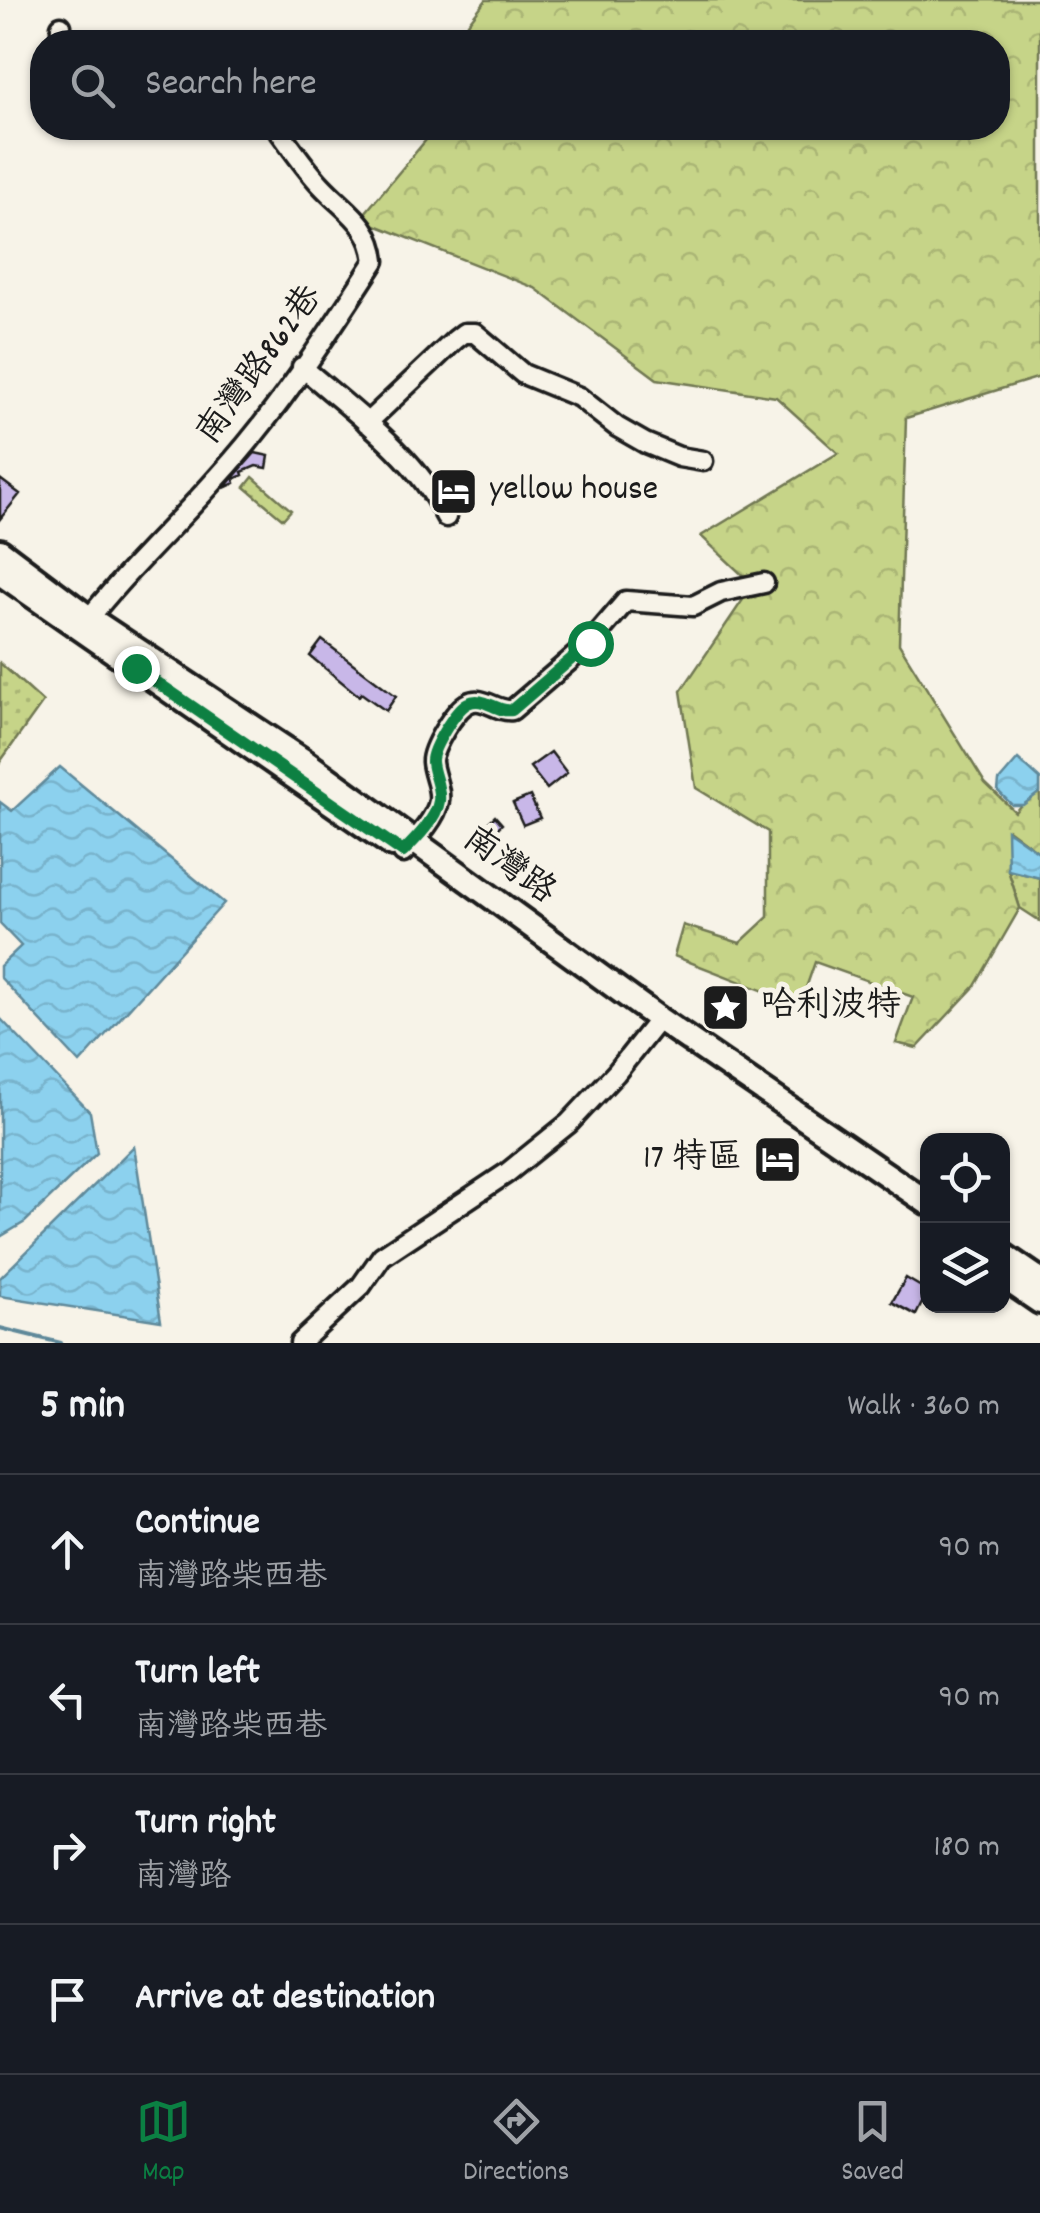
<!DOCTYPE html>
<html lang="en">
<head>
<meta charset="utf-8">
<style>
	body { margin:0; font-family:Dekko,"LXGW WenKai TC",sans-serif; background:#242831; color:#f1f3f6 }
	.controls { position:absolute; right:30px; bottom:30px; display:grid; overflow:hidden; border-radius:20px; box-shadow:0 2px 8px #0004 }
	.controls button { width:90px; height:90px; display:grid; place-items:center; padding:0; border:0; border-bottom:2px solid #363941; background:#171b24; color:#f1f3f6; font:50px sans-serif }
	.stop { position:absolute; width:30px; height:30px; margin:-22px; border:8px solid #0b8043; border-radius:50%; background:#fff }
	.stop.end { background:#0b8043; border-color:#fff; box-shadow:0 2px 10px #0008 }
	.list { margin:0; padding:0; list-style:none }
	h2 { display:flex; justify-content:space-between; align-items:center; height:130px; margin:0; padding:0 40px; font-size:42px }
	h2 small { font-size:32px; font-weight:400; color:#9ea1a6 }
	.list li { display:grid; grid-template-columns:65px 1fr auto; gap:30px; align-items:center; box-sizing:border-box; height:150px; padding:0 40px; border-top:2px solid #363941 }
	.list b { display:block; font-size:38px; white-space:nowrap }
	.list p { margin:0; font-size:32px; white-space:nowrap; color:#9ea1a6 }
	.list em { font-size:32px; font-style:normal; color:#9ea1a6 }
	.icon { flex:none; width:55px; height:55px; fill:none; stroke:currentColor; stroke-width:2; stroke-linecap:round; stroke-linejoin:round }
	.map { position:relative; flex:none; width:1040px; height:1343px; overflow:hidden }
	.search { position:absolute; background:#171b24; box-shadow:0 2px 8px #0004; left:30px; right:30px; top:30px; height:110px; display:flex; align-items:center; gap:25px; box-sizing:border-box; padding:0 35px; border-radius:40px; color:#9ea1a6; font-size:38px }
	.sheet { height:730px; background:#171b24 }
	nav { display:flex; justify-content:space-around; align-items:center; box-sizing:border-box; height:140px; border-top:2px solid #363941; background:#171b24; font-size:28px; color:#9ea1a6 }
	nav a { display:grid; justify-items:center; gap:5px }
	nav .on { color:#0b8043 }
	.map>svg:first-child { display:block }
	.grass { fill:url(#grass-dots); stroke:#717852; stroke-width:2.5 }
	.forest { fill:url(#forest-crowns); stroke:#717852; stroke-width:2.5 }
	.water { fill:url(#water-waves); stroke:#5f899a; stroke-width:2.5 }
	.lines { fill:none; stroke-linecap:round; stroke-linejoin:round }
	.stream { stroke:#5f899a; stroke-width:4 }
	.building { fill:#c8b7e8; stroke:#1c1c1c; stroke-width:2.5 }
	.minor-casing { stroke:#1c1c1c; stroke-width:25 }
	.major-casing { stroke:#1c1c1c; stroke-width:30 }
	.minor { stroke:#f7f3e8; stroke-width:18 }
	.major { stroke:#f7f3e8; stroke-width:22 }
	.route { stroke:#0b8043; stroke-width:12 }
	.labels { text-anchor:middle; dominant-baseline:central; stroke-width:10; stroke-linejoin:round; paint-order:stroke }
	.street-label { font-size:35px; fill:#1c1c1c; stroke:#f7f3e8 }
	.poi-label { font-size:35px; fill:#1c1c1c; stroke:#f7f3e8; text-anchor:start }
</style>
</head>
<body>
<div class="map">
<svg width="1040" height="1343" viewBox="0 0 1040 1343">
	<defs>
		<pattern id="grass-dots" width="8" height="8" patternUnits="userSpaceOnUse" patternTransform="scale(2.5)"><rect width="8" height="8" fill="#c6d488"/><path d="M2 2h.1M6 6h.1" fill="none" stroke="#aab575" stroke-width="1.8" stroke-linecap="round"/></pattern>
		<pattern id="forest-crowns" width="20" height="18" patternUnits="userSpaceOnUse" patternTransform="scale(2.5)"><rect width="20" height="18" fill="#c6d488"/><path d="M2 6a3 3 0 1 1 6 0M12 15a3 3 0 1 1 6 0" fill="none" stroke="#aab575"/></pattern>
		<pattern id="water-waves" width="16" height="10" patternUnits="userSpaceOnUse" patternTransform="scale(2.5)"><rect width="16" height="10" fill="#8cd1ee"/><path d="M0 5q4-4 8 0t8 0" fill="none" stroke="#78b3cc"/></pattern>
	</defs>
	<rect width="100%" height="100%" fill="#f7f3e8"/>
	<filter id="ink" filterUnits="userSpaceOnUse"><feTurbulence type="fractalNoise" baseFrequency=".01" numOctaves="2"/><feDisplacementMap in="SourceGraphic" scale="20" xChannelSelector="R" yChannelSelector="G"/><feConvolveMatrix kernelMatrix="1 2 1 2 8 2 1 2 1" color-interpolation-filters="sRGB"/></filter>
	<g filter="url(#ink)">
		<!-- grass -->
		<path class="grass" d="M253 477 291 510 283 519 245 487Z
			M0 663 43 702 0 762Z
			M1008 870 1040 878V921L1020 908Z"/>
		<!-- forest -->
		<path class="forest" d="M486 0H1040V377L906 418 899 644 985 783 1015 812 1040 782V853L1009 830 1008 870 1020 908 975 986 917 1048 896 1043 913 997 815 962 800 1005 674 956 683 925 740 943 768 917V832L696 788 681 691 753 585 701 536 838 453 776 397 657 379 535 288 360 219 436 128H998V42H453Z"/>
		<!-- water -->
		<path class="water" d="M1018 759 1040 779V792L1023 805H1012L998 791 999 781Z
			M60 767 224 903 80 1063 0 977V966L21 946 0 924V802L12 811Z
			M1007 830 1040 853V878L1008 870Z
			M0 1018 90 1112 97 1153 25 1222 0 1237Z
			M134 1146 161 1321 0 1296V1278Z"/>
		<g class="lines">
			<!-- stream -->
			<path class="stream" d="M0 1328 61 1343"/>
		</g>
		<!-- building -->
		<path class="building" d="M255 453 269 456 267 468 256 466 242 472 243 475 234 479 235 483 224 488Z
			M0 479 20 494 0 519Z
			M322 640 396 696 386 711 361 693 359 696 310 656Z
			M551 752 567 773 547 789 530 767Z
			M530 796 540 818 523 825 513 803Z
			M495 816 502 824 477 848 469 841Z
			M906 1278 928 1291 916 1315 892 1302Z"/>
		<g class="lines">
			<defs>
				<path id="minor" d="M61 42V26
					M302 367C353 411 416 456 446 517
					M367 423 455 340 464 333H475L523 374 579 397 617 427 645 443 679 457 703 461
					M83 626C124 573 173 528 217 478 277 413 327 335 375 261 371 223 345 211 321 185 305 168 291 147 277 128
					M403 853C415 840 436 819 439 801 441 788 433 775 432 762 431 749 455 709 468 703 483 695 496 712 512 710L590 643 626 601 693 606 721 592 764 583
					M300 1343 361 1286 382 1256 507 1173 569 1123 616 1073 659 1019"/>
				<path id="major" d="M0 551 89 618 304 761 659 1019 928 1203
					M0 573 392 845
					M1002 1254 1040 1280
					M1002 1276 1040 1302"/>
			</defs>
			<!-- minor casing -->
			<use href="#minor" class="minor-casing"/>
			<!-- major casing -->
			<use href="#major" class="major-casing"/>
			<!-- minor -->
			<use href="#minor" class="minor"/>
			<!-- major -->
			<use href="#major" class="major"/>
		</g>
	</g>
	<g class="lines" filter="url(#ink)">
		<!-- route -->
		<path class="route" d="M136 668 403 852C415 840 437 818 439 801 441 788 433 775 432 762 431 749 456 709 468 703 484 695 496 713 512 710L590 643"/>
	</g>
	<!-- icons -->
	<defs>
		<symbol id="hotel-square" viewBox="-11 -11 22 22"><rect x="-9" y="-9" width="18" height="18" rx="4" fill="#1c1c1c" stroke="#f7f3e8"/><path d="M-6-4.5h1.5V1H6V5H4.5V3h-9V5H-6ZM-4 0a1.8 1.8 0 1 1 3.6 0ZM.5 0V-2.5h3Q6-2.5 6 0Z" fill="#fff"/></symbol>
		<symbol id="sight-square" viewBox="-11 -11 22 22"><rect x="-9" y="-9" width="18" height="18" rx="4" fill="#1c1c1c" stroke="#f7f3e8"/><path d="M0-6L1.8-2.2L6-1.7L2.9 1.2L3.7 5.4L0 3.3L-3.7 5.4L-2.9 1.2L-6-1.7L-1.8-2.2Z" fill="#fff"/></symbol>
	</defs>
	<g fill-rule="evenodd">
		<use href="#hotel-square" x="426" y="464" width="55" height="55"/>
		<use href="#sight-square" x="698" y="980" width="55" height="55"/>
		<use href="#hotel-square" x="750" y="1132" width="55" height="55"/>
	</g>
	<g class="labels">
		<!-- street labels -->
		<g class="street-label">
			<text transform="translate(261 366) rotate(-54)">南灣路862巷</text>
			<text transform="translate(508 867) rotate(36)">南灣路</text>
		</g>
		<!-- poi labels -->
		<g class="poi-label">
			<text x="489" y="491">yellow house</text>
			<text x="761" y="1008">哈利波特</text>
			<text x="742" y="1160" text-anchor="end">17 特區</text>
		</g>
	</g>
</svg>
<div class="controls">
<button><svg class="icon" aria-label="locate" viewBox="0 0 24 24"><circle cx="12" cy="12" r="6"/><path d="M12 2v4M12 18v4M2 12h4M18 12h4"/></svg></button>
<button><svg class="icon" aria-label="layers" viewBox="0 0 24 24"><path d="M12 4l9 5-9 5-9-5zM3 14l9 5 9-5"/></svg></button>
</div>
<div class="stop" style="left:590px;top:643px"></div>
<div class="stop end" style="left:136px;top:668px"></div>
<div class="search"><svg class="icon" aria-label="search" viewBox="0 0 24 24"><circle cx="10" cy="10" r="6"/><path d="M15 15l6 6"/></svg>Search here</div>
</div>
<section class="sheet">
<h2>5 min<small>Walk · 360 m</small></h2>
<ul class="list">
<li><svg class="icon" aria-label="ahead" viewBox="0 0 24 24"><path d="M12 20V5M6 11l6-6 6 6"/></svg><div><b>Continue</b><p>南灣路柴西巷</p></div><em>90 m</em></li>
<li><svg class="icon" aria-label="left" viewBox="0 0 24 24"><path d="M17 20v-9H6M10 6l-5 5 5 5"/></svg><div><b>Turn left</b><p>南灣路柴西巷</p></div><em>90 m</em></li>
<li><svg class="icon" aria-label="right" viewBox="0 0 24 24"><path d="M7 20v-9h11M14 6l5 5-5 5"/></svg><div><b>Turn right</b><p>南灣路</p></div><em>180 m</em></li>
<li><svg class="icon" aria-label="arrive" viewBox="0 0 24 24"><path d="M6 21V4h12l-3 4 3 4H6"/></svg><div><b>Arrive at destination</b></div></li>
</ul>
</section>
<nav>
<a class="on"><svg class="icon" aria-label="map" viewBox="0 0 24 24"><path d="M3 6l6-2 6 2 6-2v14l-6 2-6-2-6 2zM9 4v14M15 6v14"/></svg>Map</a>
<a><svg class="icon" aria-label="directions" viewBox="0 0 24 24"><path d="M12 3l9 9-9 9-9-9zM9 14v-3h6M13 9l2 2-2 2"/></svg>Directions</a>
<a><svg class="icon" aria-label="saved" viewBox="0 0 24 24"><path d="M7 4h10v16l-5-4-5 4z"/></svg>Saved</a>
</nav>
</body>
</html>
